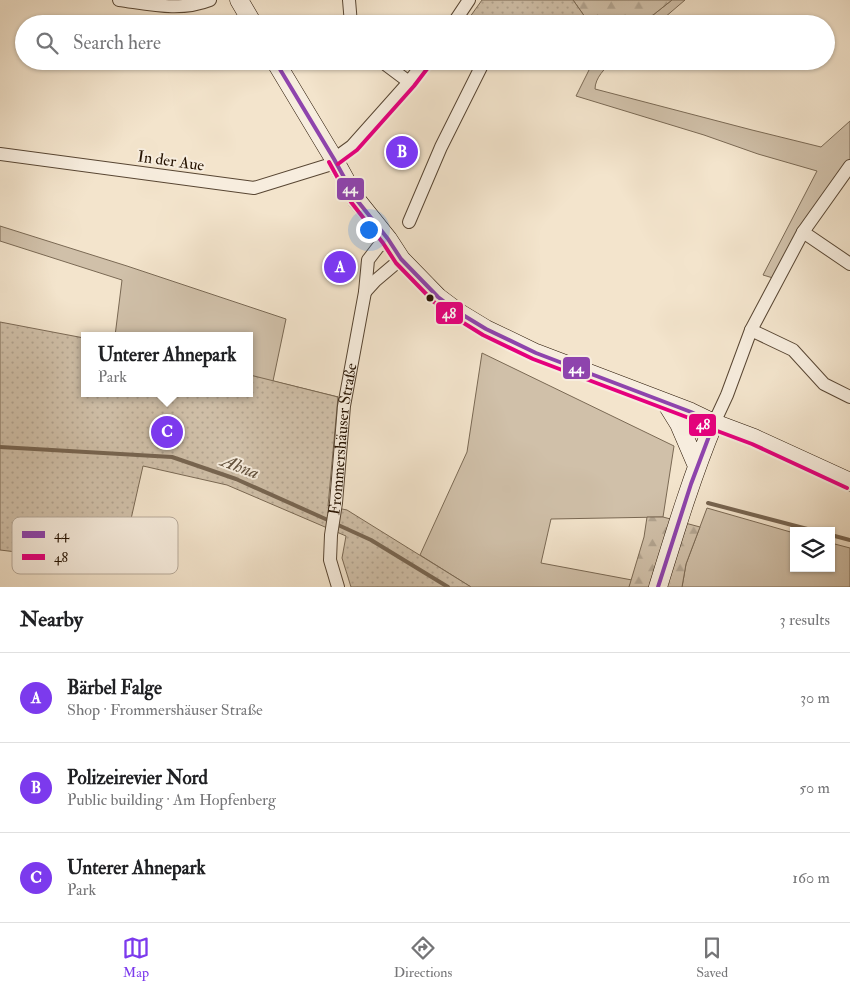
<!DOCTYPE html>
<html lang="en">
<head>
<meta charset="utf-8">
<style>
	body { margin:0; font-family:"IM FELL Double Pica",serif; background:#f6f6f6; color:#202124 }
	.controls { position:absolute; right:15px; bottom:15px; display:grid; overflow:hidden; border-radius:0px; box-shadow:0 1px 4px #0004 }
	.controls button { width:45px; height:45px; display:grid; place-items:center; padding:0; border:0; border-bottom:1px solid #e0e0e0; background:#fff; color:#202124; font:25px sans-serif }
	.you { position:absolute; left:368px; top:229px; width:18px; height:18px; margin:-12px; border:4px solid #fff; border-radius:50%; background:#1a73e8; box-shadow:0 0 0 8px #1a73e833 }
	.badge { display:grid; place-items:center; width:32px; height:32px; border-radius:50%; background:#7c3aed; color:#fff; font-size:16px; font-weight:700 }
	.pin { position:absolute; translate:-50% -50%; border:2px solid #fff; box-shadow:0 1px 5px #0006 }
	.popup { position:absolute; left:81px; top:332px; width:172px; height:65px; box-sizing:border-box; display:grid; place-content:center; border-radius:0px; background:#fff; filter:drop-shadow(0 1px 4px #0005); font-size:16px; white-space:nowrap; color:#757577 }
	.popup b { font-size:19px; color:#202124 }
	.popup::after { content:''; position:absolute; left:50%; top:100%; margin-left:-10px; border:10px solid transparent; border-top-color:#fff }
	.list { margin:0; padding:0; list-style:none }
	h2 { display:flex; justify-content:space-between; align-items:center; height:65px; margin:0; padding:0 20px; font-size:21px }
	h2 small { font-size:16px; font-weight:400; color:#757577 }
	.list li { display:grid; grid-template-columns:32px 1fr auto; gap:15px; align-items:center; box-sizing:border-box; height:90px; padding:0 20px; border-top:1px solid #e0e0e0 }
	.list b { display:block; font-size:19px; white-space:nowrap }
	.list p { margin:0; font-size:16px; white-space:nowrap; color:#757577 }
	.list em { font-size:16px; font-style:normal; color:#757577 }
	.icon { flex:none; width:28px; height:28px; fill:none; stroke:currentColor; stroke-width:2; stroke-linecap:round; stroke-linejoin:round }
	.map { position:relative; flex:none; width:850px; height:587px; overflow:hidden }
	.search { position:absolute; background:#fff; box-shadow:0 1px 4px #0004; left:15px; right:15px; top:15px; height:55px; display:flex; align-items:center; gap:12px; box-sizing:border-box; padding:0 18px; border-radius:28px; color:#757577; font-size:19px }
	.sheet { height:335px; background:#fff }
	nav { display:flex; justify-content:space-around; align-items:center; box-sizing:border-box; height:70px; border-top:1px solid #e0e0e0; background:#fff; font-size:14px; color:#757577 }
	nav a { display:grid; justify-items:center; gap:2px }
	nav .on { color:#7c3aed }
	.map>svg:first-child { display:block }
	.green { fill:#d0c0a9; stroke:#7a6954 }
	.forest { fill:url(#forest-firs); stroke:#7a6954 }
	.park { fill:url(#park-dots); stroke:#7a6954 }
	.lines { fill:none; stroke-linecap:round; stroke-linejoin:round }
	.stream { stroke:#776551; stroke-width:4 }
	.street-casing { stroke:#584633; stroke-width:14 }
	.secondary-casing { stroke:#251200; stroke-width:19 }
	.street { stroke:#f7edde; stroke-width:12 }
	.secondary { stroke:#f7edde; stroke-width:18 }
	.bus-1-casing { stroke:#f7edde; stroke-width:8 }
	.bus-2-casing { stroke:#f7edde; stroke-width:8 }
	.bus-1 { stroke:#8e44ad; stroke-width:4 }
	.bus-2 { stroke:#e5007d; stroke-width:4 }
	.bus-dot { fill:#251200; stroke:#f7edde; stroke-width:2 }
	.labels { text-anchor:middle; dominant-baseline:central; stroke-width:4; stroke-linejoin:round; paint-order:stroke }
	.street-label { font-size:16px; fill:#251200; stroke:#f7edde }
	.water-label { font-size:18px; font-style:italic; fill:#62513d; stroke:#f7edde }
	.key { fill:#f7edde; stroke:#b8ab9b; stroke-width:1 }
	.key-label { font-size:14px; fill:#251200 }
	.line-badge { stroke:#f7edde; stroke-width:2 }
	.badge-label { font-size:14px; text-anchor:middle; font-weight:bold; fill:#fff }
</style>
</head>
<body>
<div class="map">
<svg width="850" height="587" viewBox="0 0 850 587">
	<defs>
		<pattern id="forest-firs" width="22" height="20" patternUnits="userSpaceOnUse" patternTransform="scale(1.25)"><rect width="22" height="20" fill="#d0c0a9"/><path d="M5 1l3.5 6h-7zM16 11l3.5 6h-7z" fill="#b2a490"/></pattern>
		<pattern id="park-dots" width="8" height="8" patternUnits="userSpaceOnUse" patternTransform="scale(1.25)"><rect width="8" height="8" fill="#d0c0a9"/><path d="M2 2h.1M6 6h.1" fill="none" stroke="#b2a490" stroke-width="1.8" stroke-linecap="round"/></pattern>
	</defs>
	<rect width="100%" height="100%" fill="#f3e4cc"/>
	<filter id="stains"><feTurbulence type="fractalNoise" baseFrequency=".004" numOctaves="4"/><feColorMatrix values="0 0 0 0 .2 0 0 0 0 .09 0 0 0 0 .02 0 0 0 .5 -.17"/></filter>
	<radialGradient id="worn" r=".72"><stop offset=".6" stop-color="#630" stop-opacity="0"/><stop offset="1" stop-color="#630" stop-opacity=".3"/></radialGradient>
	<!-- green -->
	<path class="green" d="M672 0H685L657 24H628L648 19Z
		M590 61H613C605 68 595 78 595 89L752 130 821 147 850 121V159L799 228 773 278 763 275 817 171 758 154 704 135 576 96 593 62Z
		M0 226 127 266 286 319 273 381 338 397 250 393V336H115L122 280 0 241Z
		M482 353 674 446 663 517 551 519 541 563 632 580 629 587H471L420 555 467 452Z
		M707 508 794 533V568H831V543L850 548V587H682L686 564Z"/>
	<!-- forest -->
	<path class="forest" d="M573 0H672L648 19 628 24H590Z
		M647 517H663L700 527 686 564 682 587H629L644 537Z"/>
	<!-- park -->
	<path class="park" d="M482 0H573L590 24H472L467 21Z
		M0 322 84 338V393H250V375L338 397 328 506 347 510 471 587H351L342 558 346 536 227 485 143 466 124 550 25 553 0 550Z"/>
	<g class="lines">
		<!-- stream -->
		<path class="stream" d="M0 447 172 457 236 479 330 521
			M708 503 815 531
			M336 524 371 540 448 587
			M831 535 850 540"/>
		<defs>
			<g id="street">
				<path d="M119 0C149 4 180 12 210 0"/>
				<path d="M349 0 351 24"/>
				<path d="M453 24 469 0"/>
				<path d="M381 61 409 82"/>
				<path d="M0 154 254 188 335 163"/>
				<path d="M334 159 352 146 409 82 425 61"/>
				<path d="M409 222 441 147 484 61"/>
				<path d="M803 232 850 264"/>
				<path d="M365 292 375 281 401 259"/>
				<path d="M751 330 793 350 824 384 850 397"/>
				<path d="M714 423 727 395 751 330 803 232 850 166"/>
				<path id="s1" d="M338 587 330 560 331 535 336 503 344 406 365 292 368 260 378 247 388 239"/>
			</g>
			<path id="secondary" d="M239 0 253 24
				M275 61 334 159 356 199 388 239 401 259 438 297 458 312 486 329 536 353 691 412 714 423 754 438 850 482
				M666 403 679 424 697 466
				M658 587C675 532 692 476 714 423"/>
		</defs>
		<!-- street casing -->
		<use href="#street" class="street-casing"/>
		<!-- secondary casing -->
		<use href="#secondary" class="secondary-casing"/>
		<!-- street -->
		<use href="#street" class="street"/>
		<!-- secondary -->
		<use href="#secondary" class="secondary"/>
		<defs>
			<path id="bus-1" d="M275 61 334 159 356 199 388 239 401 259 438 297 458 312 486 329 536 353 691 412 714 423
				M658 587 691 484 714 423"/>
			<path id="bus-2" d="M329 162 351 202 383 243 396 263 434 302 454 317 483 335 533 359 689 418 712 429 752 444 847 488
				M338 164 357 150 414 86 430 65"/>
		</defs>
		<!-- bus-1 casing -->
		<use href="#bus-1" class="bus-1-casing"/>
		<!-- bus-2 casing -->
		<use href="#bus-2" class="bus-2-casing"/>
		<!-- bus-1 -->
		<use href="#bus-1" class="bus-1"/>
		<!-- bus-2 -->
		<use href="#bus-2" class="bus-2"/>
	</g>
	<!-- markers -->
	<circle class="bus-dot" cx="430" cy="298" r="4.5"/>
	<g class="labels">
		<!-- street labels -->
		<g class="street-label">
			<text transform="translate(171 161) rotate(8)">In der Aue</text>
			<text stroke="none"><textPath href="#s1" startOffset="150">Frommershäuser Straße</textPath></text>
		</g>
		<!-- water labels -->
		<g class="water-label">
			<text transform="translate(240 467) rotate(21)">Ahna</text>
		</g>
	</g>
	<!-- legend -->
	<rect x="12" y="517" width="166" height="57" rx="8" class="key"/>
	<rect x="22" y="531" width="23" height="7" fill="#8e44ad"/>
	<rect x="22" y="554" width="23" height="6" fill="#e5007d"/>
	<g class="key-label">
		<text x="54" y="539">44</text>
		<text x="54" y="562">48</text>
	</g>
	<g class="line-badge">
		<rect x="336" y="177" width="29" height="24" rx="5" fill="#8e44ad"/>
		<rect x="435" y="301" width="29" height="24" rx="5" fill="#e5007d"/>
		<rect x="562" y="356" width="29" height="24" rx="5" fill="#8e44ad"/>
		<rect x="688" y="413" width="29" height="24" rx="5" fill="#e5007d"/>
	</g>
	<g class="badge-label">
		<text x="350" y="193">44</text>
		<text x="449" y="318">48</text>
		<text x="576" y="373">44</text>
		<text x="703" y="429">48</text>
	</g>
	<rect width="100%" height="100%" filter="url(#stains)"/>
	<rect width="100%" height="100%" fill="url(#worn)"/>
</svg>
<div class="controls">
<button><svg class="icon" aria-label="layers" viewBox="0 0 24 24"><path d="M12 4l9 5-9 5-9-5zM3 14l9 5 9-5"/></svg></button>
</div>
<div class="you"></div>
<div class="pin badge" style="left:340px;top:267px">A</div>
<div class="pin badge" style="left:402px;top:152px">B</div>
<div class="pin badge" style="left:167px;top:432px">C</div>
<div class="popup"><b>Unterer Ahnepark</b>Park</div>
<div class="search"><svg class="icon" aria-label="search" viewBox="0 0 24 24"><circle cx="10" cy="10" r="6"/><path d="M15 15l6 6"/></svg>Search here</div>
</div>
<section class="sheet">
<h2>Nearby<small>3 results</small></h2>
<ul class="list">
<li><span class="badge">A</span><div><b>Bärbel Falge</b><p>Shop · Frommershäuser Straße</p></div><em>30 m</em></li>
<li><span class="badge">B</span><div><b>Polizeirevier Nord</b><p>Public building · Am Hopfenberg</p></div><em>50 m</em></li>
<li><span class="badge">C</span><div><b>Unterer Ahnepark</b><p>Park</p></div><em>160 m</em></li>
</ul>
</section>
<nav>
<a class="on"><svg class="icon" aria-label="map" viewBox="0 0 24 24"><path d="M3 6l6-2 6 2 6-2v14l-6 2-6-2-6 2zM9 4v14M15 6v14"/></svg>Map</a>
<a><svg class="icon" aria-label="directions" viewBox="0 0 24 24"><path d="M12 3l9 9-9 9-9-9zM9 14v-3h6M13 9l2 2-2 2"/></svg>Directions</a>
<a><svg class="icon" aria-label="saved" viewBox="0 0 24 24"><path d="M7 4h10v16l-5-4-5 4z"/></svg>Saved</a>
</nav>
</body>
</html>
